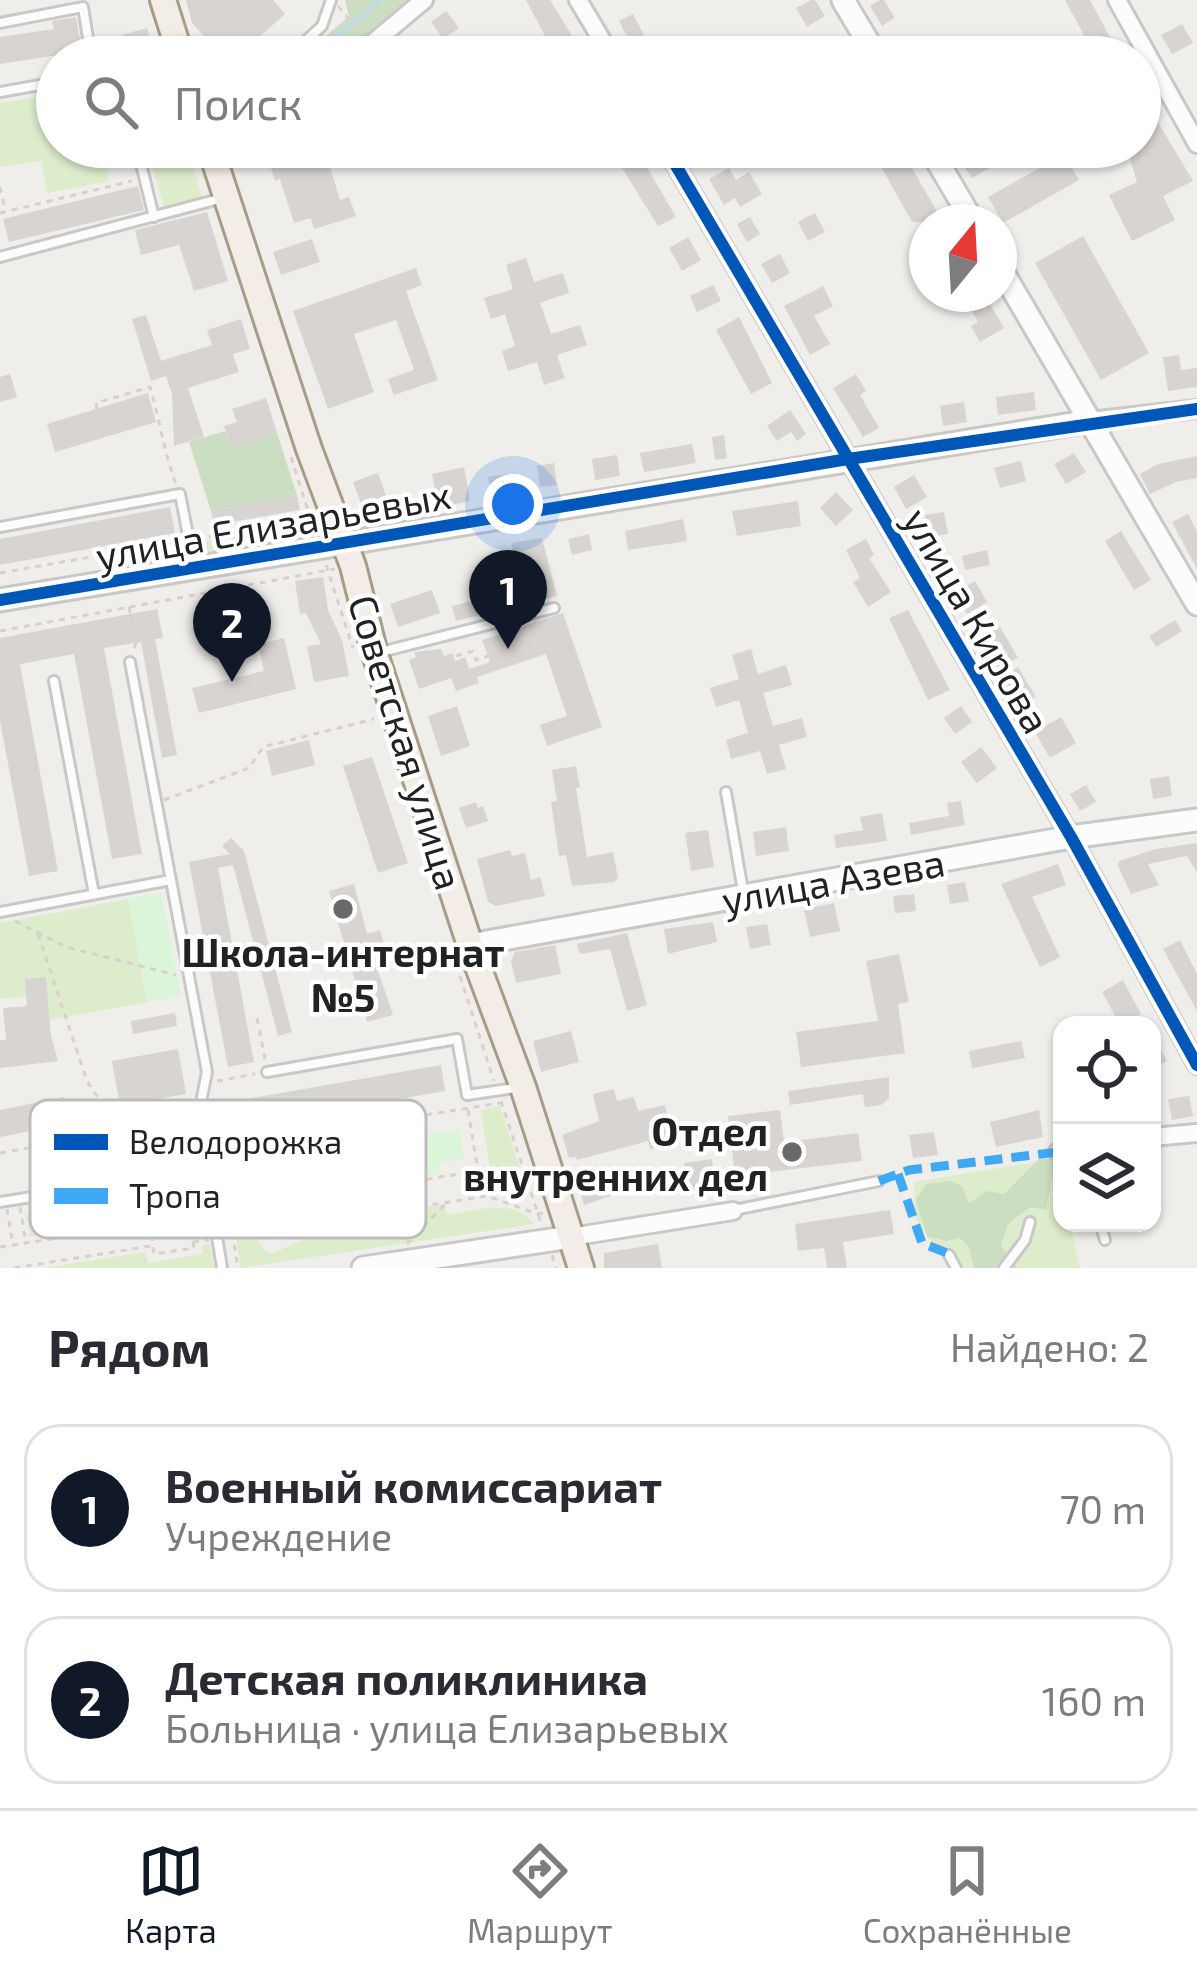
<!DOCTYPE html>
<html lang="ru">
<head>
<meta charset="utf-8">
<style>
	body { margin:0; font-family:"Exo 2",sans-serif; background:#f7f7f7; color:#2b2b33 }
	.controls { position:absolute; right:36px; bottom:36px; display:grid; overflow:hidden; border-radius:24px; box-shadow:0 3px 9px #0004 }
	.controls button { width:108px; height:108px; display:grid; place-items:center; padding:0; border:0; border-bottom:3px solid #e1e1e2; background:#fff; color:#2b2b33; font:60px sans-serif }
	.compass { position:absolute; left:909px; top:204px; width:108px; height:108px; border-radius:50%; background:#fff; box-shadow:0 3px 9px #0004; rotate:18deg }
	.you { position:absolute; left:513px; top:504px; width:42px; height:42px; margin:-30px; border:9px solid #fff; border-radius:50%; background:#1a73e8; box-shadow:0 0 0 18px #1a73e833 }
	.badge { display:grid; place-items:center; width:78px; height:78px; border-radius:50%; background:#111827; color:#fff; font-size:39px; font-weight:700 }
	.pin { position:absolute; translate:-50% -99px; filter:drop-shadow(0 3px 6px #0008) }
	.pin::after { content:''; position:absolute; top:63px; width:42px; height:36px; background:inherit; clip-path:polygon(0 0,100% 0,50% 100%) }
	.list { margin:0; padding:0; list-style:none }
	h2 { display:flex; justify-content:space-between; align-items:center; height:156px; margin:0; padding:0 48px; font-size:51px }
	h2 small { font-size:39px; font-weight:400; color:#7c7c81 }
	.list li { display:grid; grid-template-columns:78px 1fr auto; gap:36px; align-items:center; box-sizing:border-box; height:168px; margin:0 24px 24px; padding:0 24px; border:3px solid #e1e1e2; border-radius:36px }
	.list b { display:block; font-size:45px; white-space:nowrap }
	.list p { margin:0; font-size:39px; white-space:nowrap; color:#7c7c81 }
	.list em { font-size:39px; font-style:normal; color:#7c7c81 }
	.icon { flex:none; width:66px; height:66px; fill:none; stroke:currentColor; stroke-width:2; stroke-linecap:round; stroke-linejoin:round }
	.map { position:relative; flex:none; width:1197px; height:1268px; overflow:hidden }
	.search { position:absolute; background:#fff; box-shadow:0 3px 9px #0004; left:36px; right:36px; top:36px; height:132px; display:flex; align-items:center; gap:30px; box-sizing:border-box; padding:0 42px; border-radius:66px; color:#7c7c81; font-size:45px }
	.sheet { height:540px; background:#fff }
	nav { display:flex; justify-content:space-around; align-items:center; box-sizing:border-box; height:168px; border-top:3px solid #e1e1e2; background:#fff; font-size:33px; color:#7c7c81 }
	nav a { display:grid; justify-items:center; gap:6px }
	nav .on { color:#111827 }
	.map>svg:first-child { display:block }
	.grass { fill:#ddeccb }
	.forest { fill:#cbdec1 }
	.park { fill:#daf5da }
	.lines { fill:none; stroke-linecap:round; stroke-linejoin:round }
	.stream { stroke:#bfdbe3; stroke-width:4.5 }
	.building { fill:#d7d4d2 }
	.service-casing { stroke:#c9c8c7; stroke-width:14 }
	.minor-casing { stroke:#c9c8c7; stroke-width:22 }
	.tertiary-casing { stroke:#c9c8c7; stroke-width:27 }
	.primary-casing { stroke:#a79c86; stroke-width:30 }
	.path { stroke:#dccecd; stroke-width:3; stroke-dasharray:6 6; stroke-linecap:butt }
	.service { stroke:#fdfcfc; stroke-width:8 }
	.minor { stroke:#fdfcfc; stroke-width:16 }
	.tertiary { stroke:#fdfcfc; stroke-width:21 }
	.primary { stroke:#f3ede7; stroke-width:24 }
	.quiet { stroke:#3fa9f5; stroke-width:9; stroke-dasharray:18 9; stroke-linecap:butt }
	.cycleway-casing { stroke:#fff; stroke-width:20 }
	.cycleway { stroke:#0057b8; stroke-width:12 }
	.poi-dot { fill:#6a6968; stroke:#fff; stroke-width:4.5 }
	.labels { text-anchor:middle; dominant-baseline:central; stroke-width:9; stroke-linejoin:round; paint-order:stroke }
	.street-label { font-size:39px; fill:#222; stroke:#fff }
	.poi-label { font-size:39px; font-weight:bold; fill:#222; stroke:#fff }
	.key { fill:#fff; stroke:#bdbdbd; stroke-width:3 }
	.key-label { font-size:33px; fill:#222 }
</style>
</head>
<body>
<div class="map">
<svg width="1197" height="1268" viewBox="0 0 1197 1268">
	<rect width="100%" height="100%" fill="#f0eeeb"/>
	<!-- grass -->
	<path class="grass" d="M57 94V147H123L104 150 109 181 47 193 41 161 0 167V103Z
		M146 147H186L203 200 170 208 164 206Z
		M241 534 242 548 198 554 195 543Z
		M128 899 147 1002 50 1020 47 995 0 999V923Z
		M500 1106 527 1191 506 1192 492 1180 481 1110Z
		M1060 1158 1062 1223H1070L1080 1268H964L954 1251 931 1243 915 1217 914 1182Z
		M141 1186 142 1192 149 1191 151 1208 139 1210 140 1220 30 1237 26 1214 50 1210 49 1201Z
		M445 1204 447 1215C476 1211 514 1197 534 1224L241 1268 236 1239 256 1236 263 1250 273 1253 310 1237 408 1221 407 1210Z
		M210 1244 214 1268H45L145 1252 148 1263 203 1254 202 1245Z"/>
	<!-- forest -->
	<path class="forest" d="M345 0H408L340 57H302L349 16Z
		M225 431 231 447 277 433 297 495 211 511 189 442Z
		M1040 1158 1056 1159 1046 1210 1030 1207 1008 1224 1001 1246 1018 1268H974L969 1247 960 1238 946 1241 927 1236 916 1200 926 1184 950 1181 962 1186 969 1203 987 1191 1004 1194Z"/>
	<!-- park -->
	<path class="park" d="M161 893 181 996 147 1002 128 899Z
		M460 1129 464 1160 439 1162 440 1173 402 1179 396 1139Z"/>
	<g class="lines">
		<!-- stream -->
		<path class="stream" d="M312 57 380 0"/>
	</g>
	<!-- building -->
	<path class="building" d="M186 0H273L285 14 237 57H214L206 47 210 43 192 23Z
		M526 0H550L585 57H556Z
		M811 0H815L825 16 807 27 796 8Z
		M880 0H884L895 18 882 26 870 6Z
		M1065 0H1090L1111 39 1092 50Z
		M446 11 459 28 443 39 431 22Z
		M633 14 644 35 630 43 619 21Z
		M76 17 83 57 58 55 0 64V37L54 29 52 21Z
		M1182 24 1193 43 1172 54 1161 35Z
		M147 28 155 57H128L122 35Z
		M683 39 692 57H668L664 49Z
		M913 41 922 57H892L891 54Z
		M1140 92 1193 181 1163 196 1175 220 1132 241 1109 195 1137 182 1127 149 1140 147Z
		M278 147H324L340 200 349 197 356 216 314 229 311 218 294 223 280 179 275 181 271 168 276 167 271 149Z
		M609 147H635L676 217 658 226Z
		M870 147H900L943 222H912Z
		M1064 154 1079 180 1003 223 988 197Z
		M984 156 990 168 972 178 965 168Z
		M729 168 736 180 749 172 762 194 740 207 735 198 724 205 709 179Z
		M138 186 144 210 9 242 3 219Z
		M207 212 228 281 194 291 179 245 141 255 135 230Z
		M815 213 825 232 808 241 798 222Z
		M750 217 760 234 747 242 737 224Z
		M1083 236 1149 353 1101 380 1035 263Z
		M688 237 701 260 682 271 669 248Z
		M312 239 320 262 281 275 273 252Z
		M780 254 790 273 772 283 761 264Z
		M526 258 534 282 563 273 569 293 540 303 551 334 580 325 587 345 557 355 565 378 544 385 537 362 508 371 502 351 515 346 505 314 491 319 484 298 513 289 506 265Z
		M416 268 422 285 406 291 438 380 394 395 388 379 414 370 396 320 354 334 374 392 328 409 293 311Z
		M713 285 721 301 697 312 690 296Z
		M823 286 833 306 814 316 830 344 810 355 784 306Z
		M962 294H984L1004 328 980 342 971 326 978 322Z
		M146 315 161 361 212 345 207 330 241 319 250 349 233 354 239 372 188 388 204 437 174 446 172 394 166 376 151 381 132 319Z
		M739 317 772 383 751 394 716 330Z
		M1179 355 1181 370 1197 368V387L1168 391 1163 357Z
		M10 374 17 397 0 402V377Z
		M856 374 866 391 860 395 879 428 863 437 833 388Z
		M1034 392 1036 410 998 415 996 397Z
		M148 393 156 422 55 452 47 424Z
		M266 398 277 433 231 447 224 426 237 422 232 409Z
		M964 402 967 422 943 426 940 406Z
		M790 410 806 434 797 441 791 432 777 441 767 426Z
		M724 435 727 458 715 460 712 437Z
		M692 444 696 463 644 472 640 453Z
		M1074 453 1086 472 1066 484 1054 464Z
		M617 455 620 476 595 480 592 459Z
		M1197 456V478L1176 482 1150 494 1140 474 1158 464Z
		M1021 461 1026 481 1000 488 994 468Z
		M554 463 557 485 540 487 537 466Z
		M464 467 470 501 438 508 432 474Z
		M378 473 389 505 365 514 353 482Z
		M507 474 509 491 491 494 488 477Z
		M914 475 927 497 906 509 894 487Z
		M836 492 853 510 836 526 820 508Z
		M297 495 300 510 214 525 211 511Z
		M798 501 801 526 737 536 732 511Z
		M170 507 175 533 0 565V539Z
		M944 512 948 534 929 537 925 515Z
		M1188 514 1197 531V569L1172 522Z
		M683 519 687 541 628 550 625 531Z
		M1121 531 1151 580 1134 590 1105 541Z
		M589 534 592 550 572 555 568 539Z
		M542 538 557 596 456 621 452 606 523 588 511 543Z
		M866 539 874 555 869 558 891 592 868 607 853 582 860 578 846 550Z
		M987 550 990 565 965 570 962 556Z
		M323 577 328 610 342 640 349 676 314 682 307 646 321 644 306 613 300 614 295 581Z
		M975 581 987 602 967 614 955 593Z
		M432 590 440 613 398 627 390 604Z
		M157 609 163 638 155 639 177 755 162 758 141 642 104 648 142 854 112 859 74 654 20 664 58 871 29 876 0 721V638Z
		M908 610 950 690 928 700 889 618Z
		M563 613 602 727 547 746 540 725 567 716 546 654 477 677 479 683 456 691 451 678 419 689 409 660 416 657 414 652 441 649 444 656 453 653 455 661 465 657 469 669 490 662 482 640Z
		M1175 620 1182 631 1156 647 1149 636Z
		M999 625 1018 658 997 667 979 636Z
		M284 638 296 689 199 713 192 688 264 671 258 645Z
		M751 649 758 674 786 665 792 685 763 693 773 726 802 718 807 737 779 745 786 769 767 774 760 751 731 759 726 740 748 733 739 700 716 707 710 688 739 679 732 655Z
		M1018 667 1036 697 1020 706 1003 677Z
		M457 706 470 746 441 756 428 716Z
		M961 706 972 722 955 734 944 718Z
		M1061 717 1076 743 1050 758 1035 732Z
		M309 740 315 765 272 776 266 751Z
		M981 747 997 768 977 783 961 762Z
		M372 757 408 863 378 873 343 766Z
		M576 766 580 787 576 788 587 857 613 852 618 878 614 882 572 886 566 855 559 856 551 802 557 801 552 770Z
		M1169 776 1172 796 1153 799 1150 779Z
		M1086 785 1096 802 1080 811 1070 794Z
		M961 801 965 825 911 835 909 823 949 816 947 803Z
		M476 802 478 808 483 806 488 821 466 828 459 808Z
		M882 813 887 841 836 848 834 835 863 830 860 817Z
		M786 827 789 851 756 856 753 832Z
		M708 830 714 867 691 871 685 833Z
		M231 838 244 851 292 1032 278 1036 233 865 218 868 254 1062 228 1067 189 862 230 854 222 846Z
		M1197 843V873L1187 856 1148 864 1159 885 1131 894 1118 866 1119 861 1156 849Z
		M510 850 512 856 525 853 531 880 540 877 545 896 496 906 488 902 477 859Z
		M1058 864 1066 885 1032 897 1060 957 1040 967 1001 884Z
		M965 882 969 901 950 904 947 885Z
		M354 884 367 934 380 930 389 962 376 965 393 1015 367 1022 329 891Z
		M914 894 916 911 895 913 893 896Z
		M834 903 840 931 810 937 804 909Z
		M713 922 717 942 668 954 664 929Z
		M767 924 771 945 750 949 746 927Z
		M627 933 647 1005 627 1011 610 949 580 954 577 944Z
		M1180 940 1197 974V1011L1163 949Z
		M555 945 561 974 516 983 511 961 515 952Z
		M899 954 909 1002 898 1004 905 1053 801 1067 796 1032 878 1021 866 961Z
		M46 977 51 1036 58 1061 0 1068V1040H6L3 1008 27 1006 25 979Z
		M1123 980 1141 1014 1120 1025 1102 992Z
		M175 1013 177 1026 133 1034 131 1021Z
		M571 1031 579 1062 541 1072 533 1041Z
		M1152 1033 1167 1061 1152 1069Z
		M1021 1041 1025 1058 972 1068 969 1051Z
		M178 1049 186 1094 120 1106 112 1061Z
		M441 1065 445 1091 240 1127 235 1101Z
		M889 1077V1098L881 1105 865 1107 863 1094 790 1105 788 1091Z
		M614 1089 617 1101 634 1097 638 1111 665 1105 674 1144 650 1149 648 1141 577 1160 576 1157 569 1158 562 1135 599 1121 593 1094Z
		M1189 1096 1193 1116 1172 1120 1168 1099Z
		M64 1097 70 1123 0 1137V1110Z
		M780 1110 784 1142 858 1133 862 1161 735 1176 728 1116Z
		M1039 1110 1043 1137 996 1147 990 1122Z
		M934 1132 938 1155 913 1158 909 1135Z
		M712 1159 716 1187 688 1191 684 1163Z
		M604 1173 611 1196 584 1205 577 1182Z
		M890 1210 894 1234 843 1242 847 1268H827L824 1248 798 1251 795 1224Z
		M658 1244 662 1268H604V1253Z"/>
	<g class="lines">
		<defs>
			<path id="service" d="M0 23 83 7 91 57
				M288 57 322 26 331 0
				M0 92 57 82
				M215 156 234 147
				M140 160 154 217
				M0 257 219 199
				M0 527 180 494 194 566
				M381 652 554 608
				M130 662 207 1072 198 1117 222 1268
				M54 681 94 894
				M726 792 743 891
				M0 912 171 880
				M267 1072 457 1039 467 1095 515 1088
				M0 1202 206 1169
				M734 1210 879 1181
				M1100 1223 1105 1240
				M949 1255 956 1268
				M1004 1268 1025 1240 1030 1222"/>
			<path id="minor" d="M578 0 612 57
				M1117 0 1197 144
				M356 57 424 0
				M665 147 1071 837 1197 1065
				M1090 421 1197 409
				M1152 1137 1197 1133
				M1058 1152H1062
				M571 1237 733 1211"/>
			<path id="tertiary" d="M843 0 877 57
				M929 147 973 222
				M999 266 1197 604
				M0 600 1090 421
				M470 945 1071 837 1197 820
				M363 1268 571 1237"/>
			<path id="primary" d="M163 0 181 57
				M210 147 309 449 353 566 375 654 470 945 523 1087 581 1268"/>
		</defs>
		<!-- service casing -->
		<use href="#service" class="service-casing"/>
		<!-- minor casing -->
		<use href="#minor" class="minor-casing"/>
		<!-- tertiary casing -->
		<use href="#tertiary" class="tertiary-casing"/>
		<!-- primary casing -->
		<use href="#primary" class="primary-casing"/>
		<!-- path -->
		<path class="path" d="M338 6 359 31
			M0 187 5 209
			M0 213 132 181
			M97 409 96 403 150 387C160 421 164 453 177 487
			M291 457 315 533
			M197 539 318 518
			M326 565 353 648
			M0 573 176 542
			M129 607 136 643 132 654
			M0 631 335 569
			M456 656 473 651 476 660 488 656
			M164 800 249 768 263 747 374 719
			M15 921 66 947 176 975
			M38 934 87 1081 119 1131
			M460 976 494 1081
			M257 1018 266 1064
			M217 1081 255 1074
			M501 1101 541 1223
			M468 1110 482 1195
			M382 1124 396 1209
			M298 1137 312 1222
			M213 1149 500 1103
			M219 1150 238 1268
			M0 1153 187 1119
			M153 1186 157 1211
			M188 1206 194 1248 154 1254 147 1212Z
			M20 1207 26 1243
			M7 1209 13 1245
			M225 1211 478 1171
			M402 1211 407 1243
			M189 1217 204 1215
			M231 1236 487 1196 538 1214 545 1213
			M193 1242 209 1240
			M407 1244 446 1203
			M0 1247 147 1224
			M552 1255 556 1268
			M14 1268 151 1246"/>
		<!-- service -->
		<use href="#service" class="service"/>
		<!-- minor -->
		<use href="#minor" class="minor"/>
		<!-- tertiary -->
		<use href="#tertiary" class="tertiary"/>
		<!-- primary -->
		<use href="#primary" class="primary"/>
		<!-- quiet -->
		<path class="quiet" d="M898 1174 922 1243 947 1253
			M879 1181 909 1170 1058 1152"/>
		<defs>
			<path id="cycleway" d="M665 147 1071 837 1197 1065
				M0 600 848 459 1197 409"/>
		</defs>
		<!-- cycleway casing -->
		<use href="#cycleway" class="cycleway-casing"/>
		<!-- cycleway -->
		<use href="#cycleway" class="cycleway"/>
	</g>
	<!-- markers -->
	<g class="poi-dot">
		<circle cx="343" cy="909" r="12"/>
		<circle cx="792" cy="1152" r="12"/>
	</g>
	<g class="labels">
		<!-- street labels -->
		<g class="street-label">
			<text transform="translate(273 524) rotate(-10)">улица Елизарьевых</text>
			<text transform="translate(978 620) rotate(60)">улица Кирова</text>
			<text transform="translate(407 742) rotate(73)">Советская улица</text>
			<text transform="translate(833 880) rotate(-10)">улица Азева</text>
		</g>
		<!-- poi labels -->
		<g class="poi-label">
			<text x="343" y="951">Школа-интернат<tspan x="343" dy="45">№5</tspan></text>
			<text x="768" y="1130" text-anchor="end">Отдел<tspan x="768" dy="45">внутренних дел</tspan></text>
		</g>
	</g>
	<!-- legend -->
	<rect x="30" y="1100" width="396" height="138" rx="18" class="key"/>
	<rect x="54" y="1134" width="54" height="16" fill="#0057b8"/>
	<rect x="54" y="1188" width="54" height="16" fill="#3fa9f5"/>
	<g class="key-label">
		<text x="129" y="1154">Велодорожка</text>
		<text x="129" y="1208">Тропа</text>
	</g>
</svg>
<div class="controls">
<button><svg class="icon" aria-label="locate" viewBox="0 0 24 24"><circle cx="12" cy="12" r="6"/><path d="M12 2v4M12 18v4M2 12h4M18 12h4"/></svg></button>
<button><svg class="icon" aria-label="layers" viewBox="0 0 24 24"><path d="M12 4l9 5-9 5-9-5zM3 14l9 5 9-5"/></svg></button>
</div>
<svg class="compass" viewBox="-18 -18 36 36"><path d="M0-13l5 13h-10z" fill="#e53935"/><path d="M0 13l5-13h-10z" fill="#7c7c81"/></svg>
<div class="you"></div>
<div class="pin badge" style="left:508px;top:649px">1</div>
<div class="pin badge" style="left:232px;top:682px">2</div>
<div class="search"><svg class="icon" aria-label="search" viewBox="0 0 24 24"><circle cx="10" cy="10" r="6"/><path d="M15 15l6 6"/></svg>Поиск</div>
</div>
<section class="sheet">
<h2>Рядом<small>Найдено: 2</small></h2>
<ul class="list">
<li><span class="badge">1</span><div><b>Военный комиссариат</b><p>Учреждение</p></div><em>70 m</em></li>
<li><span class="badge">2</span><div><b>Детская поликлиника</b><p>Больница · улица Елизарьевых</p></div><em>160 m</em></li>
</ul>
</section>
<nav>
<a class="on"><svg class="icon" aria-label="map" viewBox="0 0 24 24"><path d="M3 6l6-2 6 2 6-2v14l-6 2-6-2-6 2zM9 4v14M15 6v14"/></svg>Карта</a>
<a><svg class="icon" aria-label="directions" viewBox="0 0 24 24"><path d="M12 3l9 9-9 9-9-9zM9 14v-3h6M13 9l2 2-2 2"/></svg>Маршрут</a>
<a><svg class="icon" aria-label="saved" viewBox="0 0 24 24"><path d="M7 4h10v16l-5-4-5 4z"/></svg>Сохранённые</a>
</nav>
</body>
</html>
